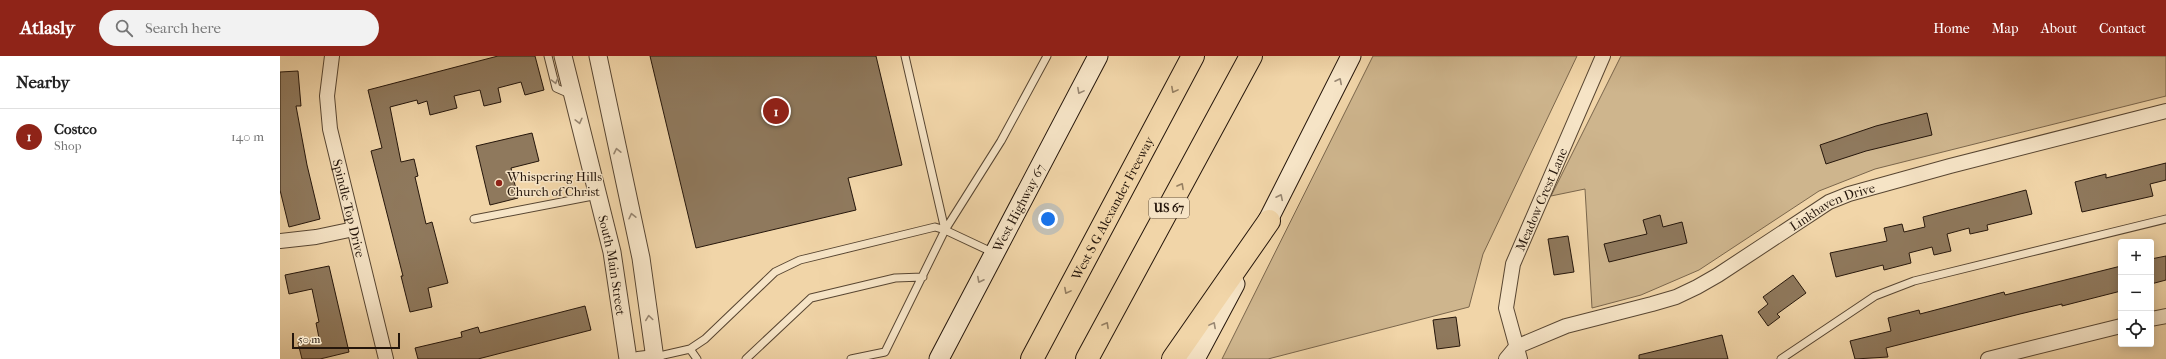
<!DOCTYPE html>
<html lang="en">
<head>
<meta charset="utf-8">
<style>
	body { margin:0; font-family:"IM FELL French Canon",serif; background:#f2f2f2; color:#222 }
	.controls { position:absolute; right:12px; bottom:12px; display:grid; overflow:hidden; border-radius:4px; box-shadow:0 2px 10px #0003 }
	.controls button { width:36px; height:36px; display:grid; place-items:center; padding:0; border:0; border-bottom:1px solid #e0e0e0; background:#fff; color:#222; font:20px sans-serif }
	.scale { position:absolute; left:12px; bottom:10px; width:108px; box-sizing:border-box; padding-left:4px; border:2px solid #25160b; border-top:0; font-size:11px; line-height:14px; white-space:nowrap; color:#25160b; -webkit-text-stroke:3px #f6e4c6; paint-order:stroke }
	.you { position:absolute; left:768px; top:163px; width:14px; height:14px; margin:-10px; border:3px solid #fff; border-radius:50%; background:#1a73e8; box-shadow:0 0 0 6px #1a73e833 }
	.badge { display:grid; place-items:center; width:26px; height:26px; border-radius:50%; background:#8f2418; color:#fff; font-size:13px; font-weight:700 }
	.pin { position:absolute; translate:-50% -50%; border:2px solid #fff; box-shadow:0 1px 4px #0006 }
	.list { margin:0; padding:0; list-style:none }
	h2 { display:flex; justify-content:space-between; align-items:center; height:52px; margin:0; padding:0 16px; font-size:17px }
	h2 small { font-size:13px; font-weight:400; color:#767676 }
	.list li { display:grid; grid-template-columns:26px 1fr auto; gap:12px; align-items:center; box-sizing:border-box; height:56px; padding:0 16px; border-top:1px solid #e0e0e0 }
	.list b { display:block; font-size:15px; white-space:nowrap }
	.list p { margin:0; font-size:13px; white-space:nowrap; color:#767676 }
	.list em { font-size:13px; font-style:normal; color:#767676 }
	.icon { flex:none; width:22px; height:22px; fill:none; stroke:currentColor; stroke-width:2; stroke-linecap:round; stroke-linejoin:round }
	.map { position:relative; flex:none; width:1886px; height:303px; overflow:hidden }
	header { display:flex; align-items:center; gap:24px; box-sizing:border-box; height:56px; padding:0 20px; background:#8f2418; color:#fff }
	header strong { font-size:19px }
	nav { display:flex; gap:22px; margin-inline-start:auto; font-size:14px }
	.search { width:280px; height:36px; background:#f2f2f2; display:flex; align-items:center; gap:10px; box-sizing:border-box; padding:0 14px; border-radius:22px; color:#767676; font-size:15px }
	main { display:flex }
	aside { flex:1; background:#fff }
	.map>svg:first-child { display:block }
	.green { fill:#ceb58d; stroke:#7a664c }
	.building { fill:#8f795d; stroke:#25160b }
	.lines { fill:none; stroke-linecap:round; stroke-linejoin:round }
	.service-casing { stroke:#584632; stroke-width:9 }
	.minor-casing { stroke:#584632; stroke-width:16 }
	.tertiary-casing { stroke:#584632; stroke-width:19 }
	.secondary-casing { stroke:#25160b; stroke-width:21 }
	.motorway-casing { stroke:#25160b; stroke-width:24 }
	.service { stroke:#f6e4c6; stroke-width:7 }
	.minor { stroke:#f6e4c6; stroke-width:14 }
	.tertiary { stroke:#f6e4c6; stroke-width:17 }
	.secondary { stroke:#f6e4c6; stroke-width:19 }
	.motorway { stroke:#f1d5a8; stroke-width:22 }
	.oneway { stroke:#988772 }
	.oneway2 { stroke:#957f61 }
	.poi-dot { fill:#8f2418; stroke:#f6e4c6; stroke-width:1.5 }
	.labels { text-anchor:middle; dominant-baseline:central; stroke-width:3; stroke-linejoin:round; paint-order:stroke }
	.shield { fill:#f6e4c6; stroke:#645443; stroke-width:1 }
	.shield-label { font-size:12px; font-weight:bold; fill:#25160b }
	.poi-label { font-size:13px; fill:#25160b; stroke:#f6e4c6; text-anchor:start }
	.street-label { font-size:13px; fill:#25160b; stroke:#f6e4c6 }
</style>
</head>
<body>
<header>
<strong>Atlasly</strong>
<div class="search"><svg class="icon" aria-label="search" viewBox="0 0 24 24"><circle cx="10" cy="10" r="6"/><path d="M15 15l6 6"/></svg>Search here</div>
<nav><a>Home</a><a>Map</a><a>About</a><a>Contact</a></nav>
</header>
<main>
<aside>
<h2>Nearby<small></small></h2>
<ul class="list">
<li><span class="badge">1</span><div><b>Costco</b><p>Shop</p></div><em>140 m</em></li>
</ul>
</aside>
<div class="map">
<svg width="1886" height="303" viewBox="0 0 1886 303">
	<rect width="100%" height="100%" fill="#f1d5a8"/>
	<filter id="stains"><feTurbulence type="fractalNoise" baseFrequency=".005" numOctaves="4"/><feColorMatrix values="0 0 0 0 .2 0 0 0 0 .09 0 0 0 0 .02 0 0 0 .5 -.17"/></filter>
	<radialGradient id="worn" r=".72"><stop offset=".6" stop-color="#630" stop-opacity="0"/><stop offset="1" stop-color="#630" stop-opacity=".3"/></radialGradient>
	<!-- green -->
	<path class="green" d="M1093 0H1297L1203 198 1189 251 988 303H942Z
		M1341 0H1886V40L1595 113 1539 135 1419 214 1361 239 1312 252 1305 133 1271 140Z"/>
	<!-- building -->
	<path class="building" d="M218 0H255L264 34 245 39 241 26 218 32 221 46 204 50 200 34 174 40 177 52 150 59 147 45 138 48 137 44 110 51 121 106 134 103 138 120 135 121 146 168 152 166 168 227 148 232 152 251 130 256 121 220H123L91 95 102 92 88 34Z
		M370 0H596L622 109 568 122 576 154 416 192Z
		M18 15 21 50H16L27 109 40 163 9 171 0 134V16Z
		M1647 57 1652 79 1586 95 1546 108 1540 89 1596 70Z
		M252 77 259 105 231 112 238 142 210 149 196 90Z
		M1886 107V124L1870 128 1873 140 1802 156 1795 126 1826 118V122Z
		M1746 134 1752 158 1707 169 1708 174 1690 178 1689 172 1667 178 1671 195 1654 199 1652 191 1629 197 1631 207 1604 214 1603 209 1556 221 1550 197 1607 185 1604 172 1622 168 1624 176 1645 171 1643 161Z
		M1380 159 1383 171 1402 166 1407 187 1329 206 1324 188 1367 178 1363 164Z
		M1288 180 1294 216 1274 219 1268 183Z
		M1886 200V224L1871 228V203Z
		M49 210 69 296 40 303H22L18 287 39 282 36 267 39 266 32 233 9 238 5 219Z
		M1841 210V235L1782 250V248L1740 258 1606 292 1608 301 1575 303 1570 285 1611 275 1608 262 1639 254 1640 258 1724 236 1725 239Z
		M1513 219 1526 237 1497 258 1500 261 1488 270 1478 256 1488 248 1483 241Z
		M305 250 311 274 198 303H138L135 292 182 281 181 276 198 271 200 277Z
		M1176 261 1180 290 1157 293 1153 264Z
		M1442 279 1448 303H1359V299Z"/>
	<g class="lines">
		<defs>
			<path id="service" d="M268 0 276 32 292 39
				M625 0 665 174
				M194 163 318 139
				M410 293 417 303
				M375 301 410 293 425 283 495 216 520 204 655 171 665 174 714 197
				M466 303 531 242 615 222 643 221
				M571 303 605 296 665 174 721 85 767 0
				M1501 303 1595 240 1634 225 1886 163"/>
			<g id="minor">
				<path id="s1" d="M52 0 47 40 50 73 106 303"/>
				<path d="M0 185 36 181 74 173"/>
				<path d="M1871 263 1886 260"/>
				<path d="M358 303 375 301"/>
				<path id="s2" d="M1226 303 1236 291 1286 270 1372 248 1396 241 1417 231 1438 219 1549 146 1569 138 1670 110 1886 55"/>
				<path id="s3" d="M1240 303 1226 252 1233 208 1323 0"/>
				<path d="M1708 303 1841 270"/>
			</g>
			<g id="tertiary">
				<path id="s4" d="M283 0 332 196 348 303"/>
				<path d="M318 0 361 202 375 303"/>
			</g>
			<g id="secondary">
				<path d="M981 178 1071 0"/>
				<path id="s5" d="M659 303 818 0"/>
				<path d="M915 303 955 228"/>
			</g>
			<g id="motorway">
				<path id="s6" d="M752 303 913 0"/>
				<path d="M807 303 971 0"/>
				<path d="M893 303 989 165"/>
			</g>
		</defs>
		<!-- service casing -->
		<use href="#service" class="service-casing"/>
		<!-- minor casing -->
		<use href="#minor" class="minor-casing"/>
		<!-- tertiary casing -->
		<use href="#tertiary" class="tertiary-casing"/>
		<!-- secondary casing -->
		<use href="#secondary" class="secondary-casing"/>
		<!-- motorway casing -->
		<use href="#motorway" class="motorway-casing"/>
		<!-- service -->
		<use href="#service" class="service"/>
		<!-- minor -->
		<use href="#minor" class="minor"/>
		<!-- tertiary -->
		<use href="#tertiary" class="tertiary"/>
		<!-- secondary -->
		<use href="#secondary" class="secondary"/>
		<!-- motorway -->
		<use href="#motorway" class="motorway"/>
	</g>
	<!-- one-way arrows -->
	<defs><path id="oneway-chevron" d="M-2-3.5L2.5 0L-2 3.5" fill="none" stroke-width="1.6" stroke-linecap="round" stroke-linejoin="round"/></defs>
	<g class="oneway">
		<use href="#oneway-chevron" transform="translate(275 25) rotate(75)"/>
		<use href="#oneway-chevron" transform="translate(1059 25) rotate(-63)"/>
		<use href="#oneway-chevron" transform="translate(800 35) rotate(118)"/>
		<use href="#oneway-chevron" transform="translate(299 65) rotate(76)"/>
		<use href="#oneway-chevron" transform="translate(337 95) rotate(-102)"/>
		<use href="#oneway-chevron" transform="translate(1000 141) rotate(-64)"/>
		<use href="#oneway-chevron" transform="translate(352 160) rotate(-103)"/>
		<use href="#oneway-chevron" transform="translate(700 224) rotate(117)"/>
		<use href="#oneway-chevron" transform="translate(369 262) rotate(-98)"/>
		<use href="#oneway-chevron" transform="translate(933 269) rotate(-62)"/>
	</g>
	<g class="oneway2">
		<use href="#oneway-chevron" transform="translate(894 34) rotate(118)"/>
		<use href="#oneway-chevron" transform="translate(901 130) rotate(-61)"/>
		<use href="#oneway-chevron" transform="translate(787 235) rotate(118)"/>
		<use href="#oneway-chevron" transform="translate(826 269) rotate(-61)"/>
	</g>
	<!-- markers -->
	<circle class="poi-dot" cx="219" cy="127" r="4"/>
	<g class="labels">
		<!-- shield labels -->
		<rect class="shield" x="869" y="142" width="40" height="20" rx="3"/>
		<g class="shield-label">
			<text x="889" y="152">US 67</text>
		</g>
		<!-- poi labels -->
		<g class="poi-label">
			<text x="227" y="120">Whispering Hills<tspan x="227" dy="15">Church of Christ</tspan></text>
		</g>
		<!-- street labels -->
		<g class="street-label">
			<text stroke="none"><textPath href="#s3" startOffset="168">Meadow Crest Lane</textPath></text>
			<text stroke="none"><textPath href="#s5" startOffset="171">West Highway 67</textPath></text>
			<text stroke="none"><textPath href="#s6" startOffset="171">West S G Alexander Freeway</textPath></text>
			<text stroke="none"><textPath href="#s1" startOffset="155">Spindle Top Drive</textPath></text>
			<text stroke="none"><textPath href="#s2" startOffset="365">Linkhaven Drive</textPath></text>
			<text stroke="none"><textPath href="#s4" startOffset="215">South Main Street</textPath></text>
		</g>
	</g>
	<rect width="100%" height="100%" filter="url(#stains)"/>
	<rect width="100%" height="100%" fill="url(#worn)"/>
</svg>
<div class="controls">
<button>+</button>
<button>−</button>
<button><svg class="icon" aria-label="locate" viewBox="0 0 24 24"><circle cx="12" cy="12" r="6"/><path d="M12 2v4M12 18v4M2 12h4M18 12h4"/></svg></button>
</div>
<div class="scale">50 m</div>
<div class="you"></div>
<div class="pin badge" style="left:496px;top:55px">1</div>
</div>
</main>
</body>
</html>
